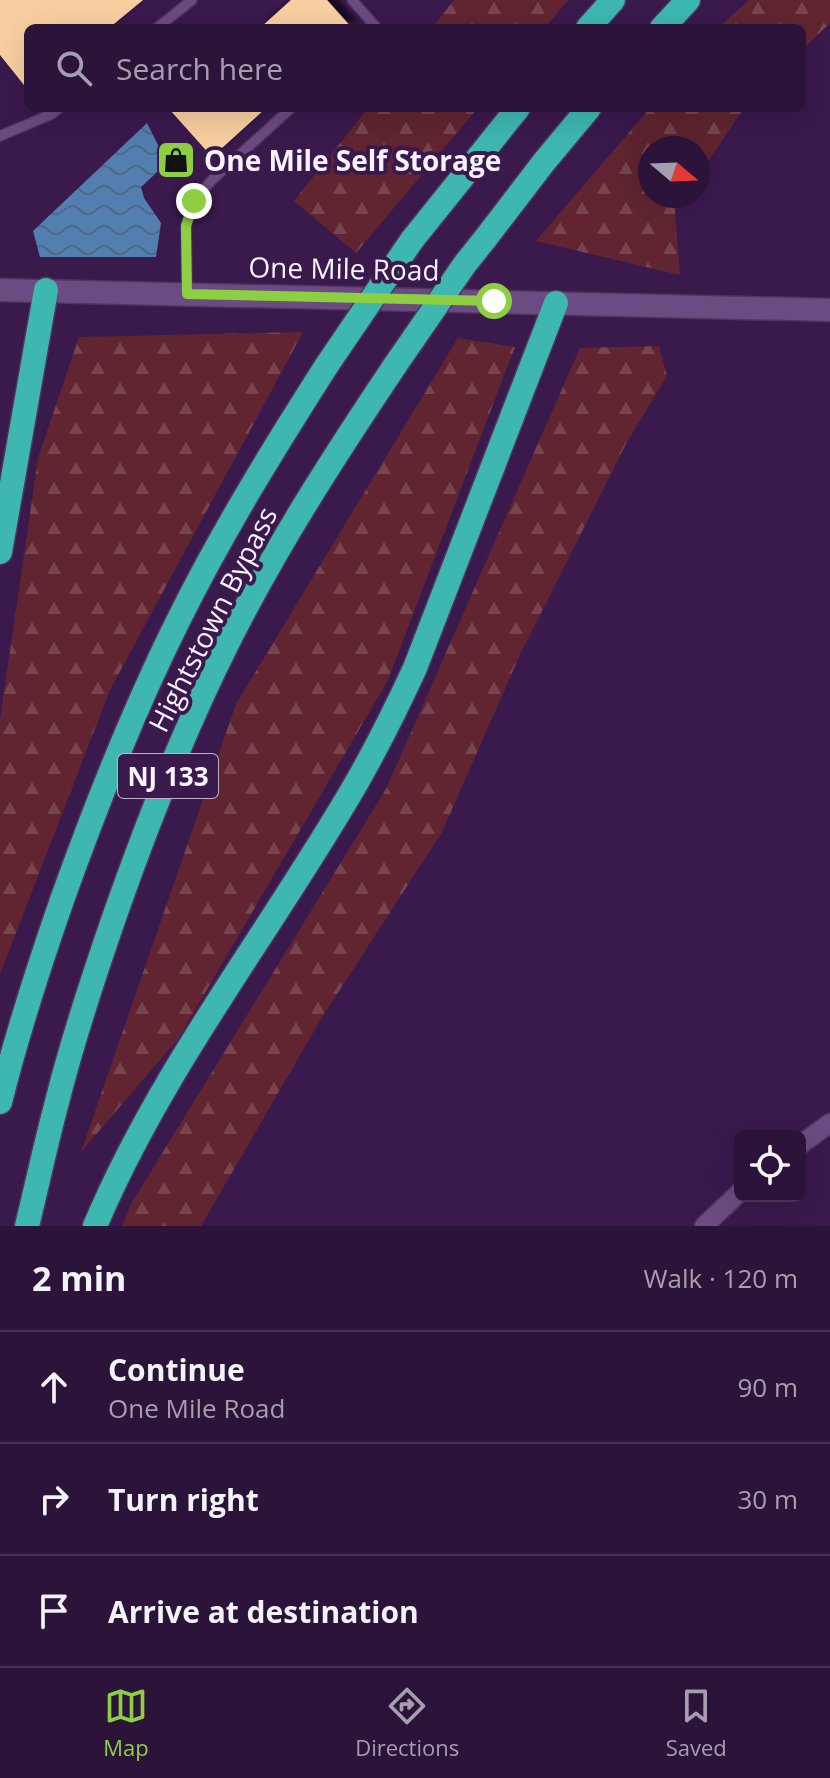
<!DOCTYPE html>
<html lang="en">
<head>
<meta charset="utf-8">
<style>
	body { margin:0; font-family:"Open Sans",sans-serif; background:#382045; color:#f1f3f6 }
	.controls { position:absolute; right:24px; bottom:24px; display:grid; overflow:hidden; border-radius:12px; box-shadow:0 8px 32px #0002 }
	.controls button { width:72px; height:72px; display:grid; place-items:center; padding:0; border:0; border-bottom:2px solid #483254; background:#2c133a; color:#f1f3f6; font:40px sans-serif }
	.compass { position:absolute; left:638px; top:136px; width:72px; height:72px; border-radius:50%; background:#2c133a; box-shadow:0 8px 32px #0002; rotate:109deg }
	.stop { position:absolute; width:24px; height:24px; margin:-18px; border:6px solid #8ece43; border-radius:50%; background:#fff }
	.stop.end { background:#8ece43; border-color:#fff; box-shadow:0 2px 8px #0008 }
	.list { margin:0; padding:0; list-style:none }
	h2 { display:flex; justify-content:space-between; align-items:center; height:104px; margin:0; padding:0 32px; font-size:34px }
	h2 small { font-size:26px; font-weight:400; color:#a69eaf }
	.list li { display:grid; grid-template-columns:52px 1fr auto; gap:24px; align-items:center; box-sizing:border-box; height:112px; padding:0 32px; border-top:2px solid #483254 }
	.list b { display:block; font-size:30px; white-space:nowrap }
	.list p { margin:0; font-size:26px; white-space:nowrap; color:#a69eaf }
	.list em { font-size:26px; font-style:normal; color:#a69eaf }
	.icon { flex:none; width:44px; height:44px; fill:none; stroke:currentColor; stroke-width:2; stroke-linecap:round; stroke-linejoin:round }
	.map { position:relative; flex:none; width:830px; height:1226px; overflow:hidden }
	.search { position:absolute; background:#2c133a; box-shadow:0 8px 32px #0002; left:24px; right:24px; top:24px; height:88px; display:flex; align-items:center; gap:20px; box-sizing:border-box; padding:0 28px; border-radius:12px; color:#a69eaf; font-size:30px }
	.sheet { height:440px; background:#2c133a }
	nav { display:flex; justify-content:space-around; align-items:center; box-sizing:border-box; height:112px; border-top:2px solid #483254; background:#2c133a; font-size:22px; color:#a69eaf }
	nav a { display:grid; justify-items:center; gap:4px }
	nav .on { color:#8ece43 }
	.map>svg:first-child { display:block }
	.forest { fill:url(#forest-firs) }
	.water { fill:url(#water-waves) }
	.building { fill:#f8cfa0; filter:url(#shadow) }
	.lines { fill:none; stroke-linecap:round; stroke-linejoin:round }
	.service-casing { stroke:#50355e; stroke-width:12 }
	.minor-casing { stroke:#50355e; stroke-width:21 }
	.tertiary-casing { stroke:#50355e; stroke-width:25 }
	.motorway-casing { stroke:#50355e; stroke-width:27 }
	.service { stroke:#6c4b82; stroke-width:9 }
	.minor { stroke:#6c4b82; stroke-width:18 }
	.tertiary { stroke:#6c4b82; stroke-width:22 }
	.motorway { stroke:#3eb7b1; stroke-width:24 }
	.motorway-bridge-casing { stroke:#50355e; stroke-width:27; stroke-linecap:butt }
	.motorway-bridge { stroke:#3eb7b1; stroke-width:24 }
	.route { stroke:#8ece43; stroke-width:10 }
	.labels { text-anchor:middle; dominant-baseline:central; stroke-width:8; stroke-linejoin:round; paint-order:stroke }
	.shield { fill:#3a194d; stroke:#c0b1ca; stroke-width:2 }
	.shield-label { font-size:26px; font-weight:bold; fill:#f9f2ff }
	.poi-label { font-size:28px; font-weight:bold; fill:#f9f2ff; stroke:#3a194d; text-anchor:start }
	.street-label { font-size:28px; fill:#f9f2ff; stroke:#3a194d }
</style>
</head>
<body>
<div class="map">
<svg width="830" height="1226" viewBox="0 0 830 1226">
	<defs>
		<pattern id="forest-firs" width="22" height="20" patternUnits="userSpaceOnUse" patternTransform="scale(2)"><rect width="22" height="20" fill="#602530"/><path d="M5 1l3.5 6h-7zM16 11l3.5 6h-7z" fill="#78454f"/></pattern>
		<pattern id="water-waves" width="16" height="10" patternUnits="userSpaceOnUse" patternTransform="scale(2)"><rect width="16" height="10" fill="#527faf"/><path d="M0 5q4-4 8 0t8 0" fill="none" stroke="#4f6987"/></pattern>
		<filter id="shadow"><feDropShadow dx="6" dy="-6" stdDeviation="2" flood-color="#0009"/></filter>
	</defs>
	<rect width="100%" height="100%" fill="#3a194d"/>
	<!-- forest -->
	<path class="forest" d="M454 0H568L545 28H432Z
		M749 0H830V23L802 50V28H718Z
		M368 108H478L356 253 294 201Z
		M650 108H744L698 176V148H650V196H685L675 211 680 275 536 241Z
		M303 332 110 690 0 974V720L38 458 79 337Z
		M458 338 515 347 388 680 178 1039 81 1152 236 704Z
		M659 346 667 376 627 442 519 657 442 832 321 1019 201 1226H122L131 1204 386 789 580 348Z"/>
	<!-- water -->
	<path class="water" d="M147 123 167 163 141 187 144 198 161 223 156 257H40L33 231Z"/>
	<!-- building -->
	<path class="building" d="M0 0H143L109 28H28V90L0 55Z
		M291 0H327L352 28H260Z
		M171 108H266L212 157 170 110Z"/>
	<g class="lines">
		<defs>
			<path id="service" d="M352 0 377 28
				M157 28 192 0
				M0 136 52 114 59 108
				M187 294 186 226 194 201 211 181 291 108"/>
			<path id="minor" d="M800 1145 830 1123
				M704 1226 740 1192"/>
			<path id="tertiary" d="M0 290 830 310"/>
			<path id="motorway" d="M588 28 613 0
				M662 28 688 0
				M485 239 544 162 589 108
				M412 240 518 108
				M0 552 46 290
				M0 1102C17 1034 39 966 62 900 96 805 133 711 178 621 222 532 274 448 327 365
				M27 1226C37 1185 46 1143 57 1102 73 1038 94 975 116 912 148 821 184 730 227 644 276 546 335 455 396 364
				M95 1226C162 1067 271 931 357 782 378 745 397 707 415 668L556 303"/>
		</defs>
		<!-- service casing -->
		<use href="#service" class="service-casing"/>
		<!-- minor casing -->
		<use href="#minor" class="minor-casing"/>
		<!-- tertiary casing -->
		<use href="#tertiary" class="tertiary-casing"/>
		<!-- motorway casing -->
		<use href="#motorway" class="motorway-casing"/>
		<!-- service -->
		<use href="#service" class="service"/>
		<!-- minor -->
		<use href="#minor" class="minor"/>
		<!-- tertiary -->
		<use href="#tertiary" class="tertiary"/>
		<!-- motorway -->
		<use href="#motorway" class="motorway"/>
		<defs>
			<path id="motorway-bridge" d="M396 364 465 264 485 239
				M327 365 412 240"/>
		</defs>
		<!-- motorway-bridge casing -->
		<use href="#motorway-bridge" class="motorway-bridge-casing"/>
		<!-- motorway-bridge -->
		<use href="#motorway-bridge" class="motorway-bridge"/>
	</g>
	<g class="lines">
		<!-- route -->
		<path class="route" d="M194 201 186 226 187 294 494 301"/>
	</g>
	<!-- icons -->
	<defs>
		<symbol id="shop-square" viewBox="-11 -11 22 22"><rect x="-9" y="-9" width="18" height="18" rx="4" fill="#8ece43" stroke="#3a194d"/><path d="M-5-2.5h2.3a2.7 3.5 0 0 1 5.4 0H5L5.5 6h-11ZM-1.5-2.5h3a1.5 2.3 0 0 0-3 0Z" fill="#111"/></symbol>
	</defs>
	<g fill-rule="evenodd">
		<use href="#shop-square" x="154" y="138" width="44" height="44"/>
	</g>
	<g class="labels">
		<!-- shield labels -->
		<rect class="shield" x="118" y="754" width="100" height="44" rx="6"/>
		<g class="shield-label">
			<text x="168" y="776">NJ 133</text>
		</g>
		<!-- poi labels -->
		<g class="poi-label">
			<text x="204" y="160">One Mile Self Storage</text>
		</g>
		<!-- street labels -->
		<g class="street-label">
			<text transform="translate(344 268) rotate(1)">One Mile Road</text>
			<text transform="translate(212 619) rotate(-63)">Hightstown Bypass</text>
		</g>
	</g>
</svg>
<div class="controls">
<button><svg class="icon" aria-label="locate" viewBox="0 0 24 24"><circle cx="12" cy="12" r="6"/><path d="M12 2v4M12 18v4M2 12h4M18 12h4"/></svg></button>
</div>
<svg class="compass" viewBox="-18 -18 36 36"><path d="M0-13l5 13h-10z" fill="#e53935"/><path d="M0 13l5-13h-10z" fill="#a69eaf"/></svg>
<div class="stop" style="left:494px;top:301px"></div>
<div class="stop end" style="left:194px;top:201px"></div>
<div class="search"><svg class="icon" aria-label="search" viewBox="0 0 24 24"><circle cx="10" cy="10" r="6"/><path d="M15 15l6 6"/></svg>Search here</div>
</div>
<section class="sheet">
<h2>2 min<small>Walk · 120 m</small></h2>
<ul class="list">
<li><svg class="icon" aria-label="ahead" viewBox="0 0 24 24"><path d="M12 20V5M6 11l6-6 6 6"/></svg><div><b>Continue</b><p>One Mile Road</p></div><em>90 m</em></li>
<li><svg class="icon" aria-label="right" viewBox="0 0 24 24"><path d="M7 20v-9h11M14 6l5 5-5 5"/></svg><div><b>Turn right</b></div><em>30 m</em></li>
<li><svg class="icon" aria-label="arrive" viewBox="0 0 24 24"><path d="M6 21V4h12l-3 4 3 4H6"/></svg><div><b>Arrive at destination</b></div></li>
</ul>
</section>
<nav>
<a class="on"><svg class="icon" aria-label="map" viewBox="0 0 24 24"><path d="M3 6l6-2 6 2 6-2v14l-6 2-6-2-6 2zM9 4v14M15 6v14"/></svg>Map</a>
<a><svg class="icon" aria-label="directions" viewBox="0 0 24 24"><path d="M12 3l9 9-9 9-9-9zM9 14v-3h6M13 9l2 2-2 2"/></svg>Directions</a>
<a><svg class="icon" aria-label="saved" viewBox="0 0 24 24"><path d="M7 4h10v16l-5-4-5 4z"/></svg>Saved</a>
</nav>
</body>
</html>
